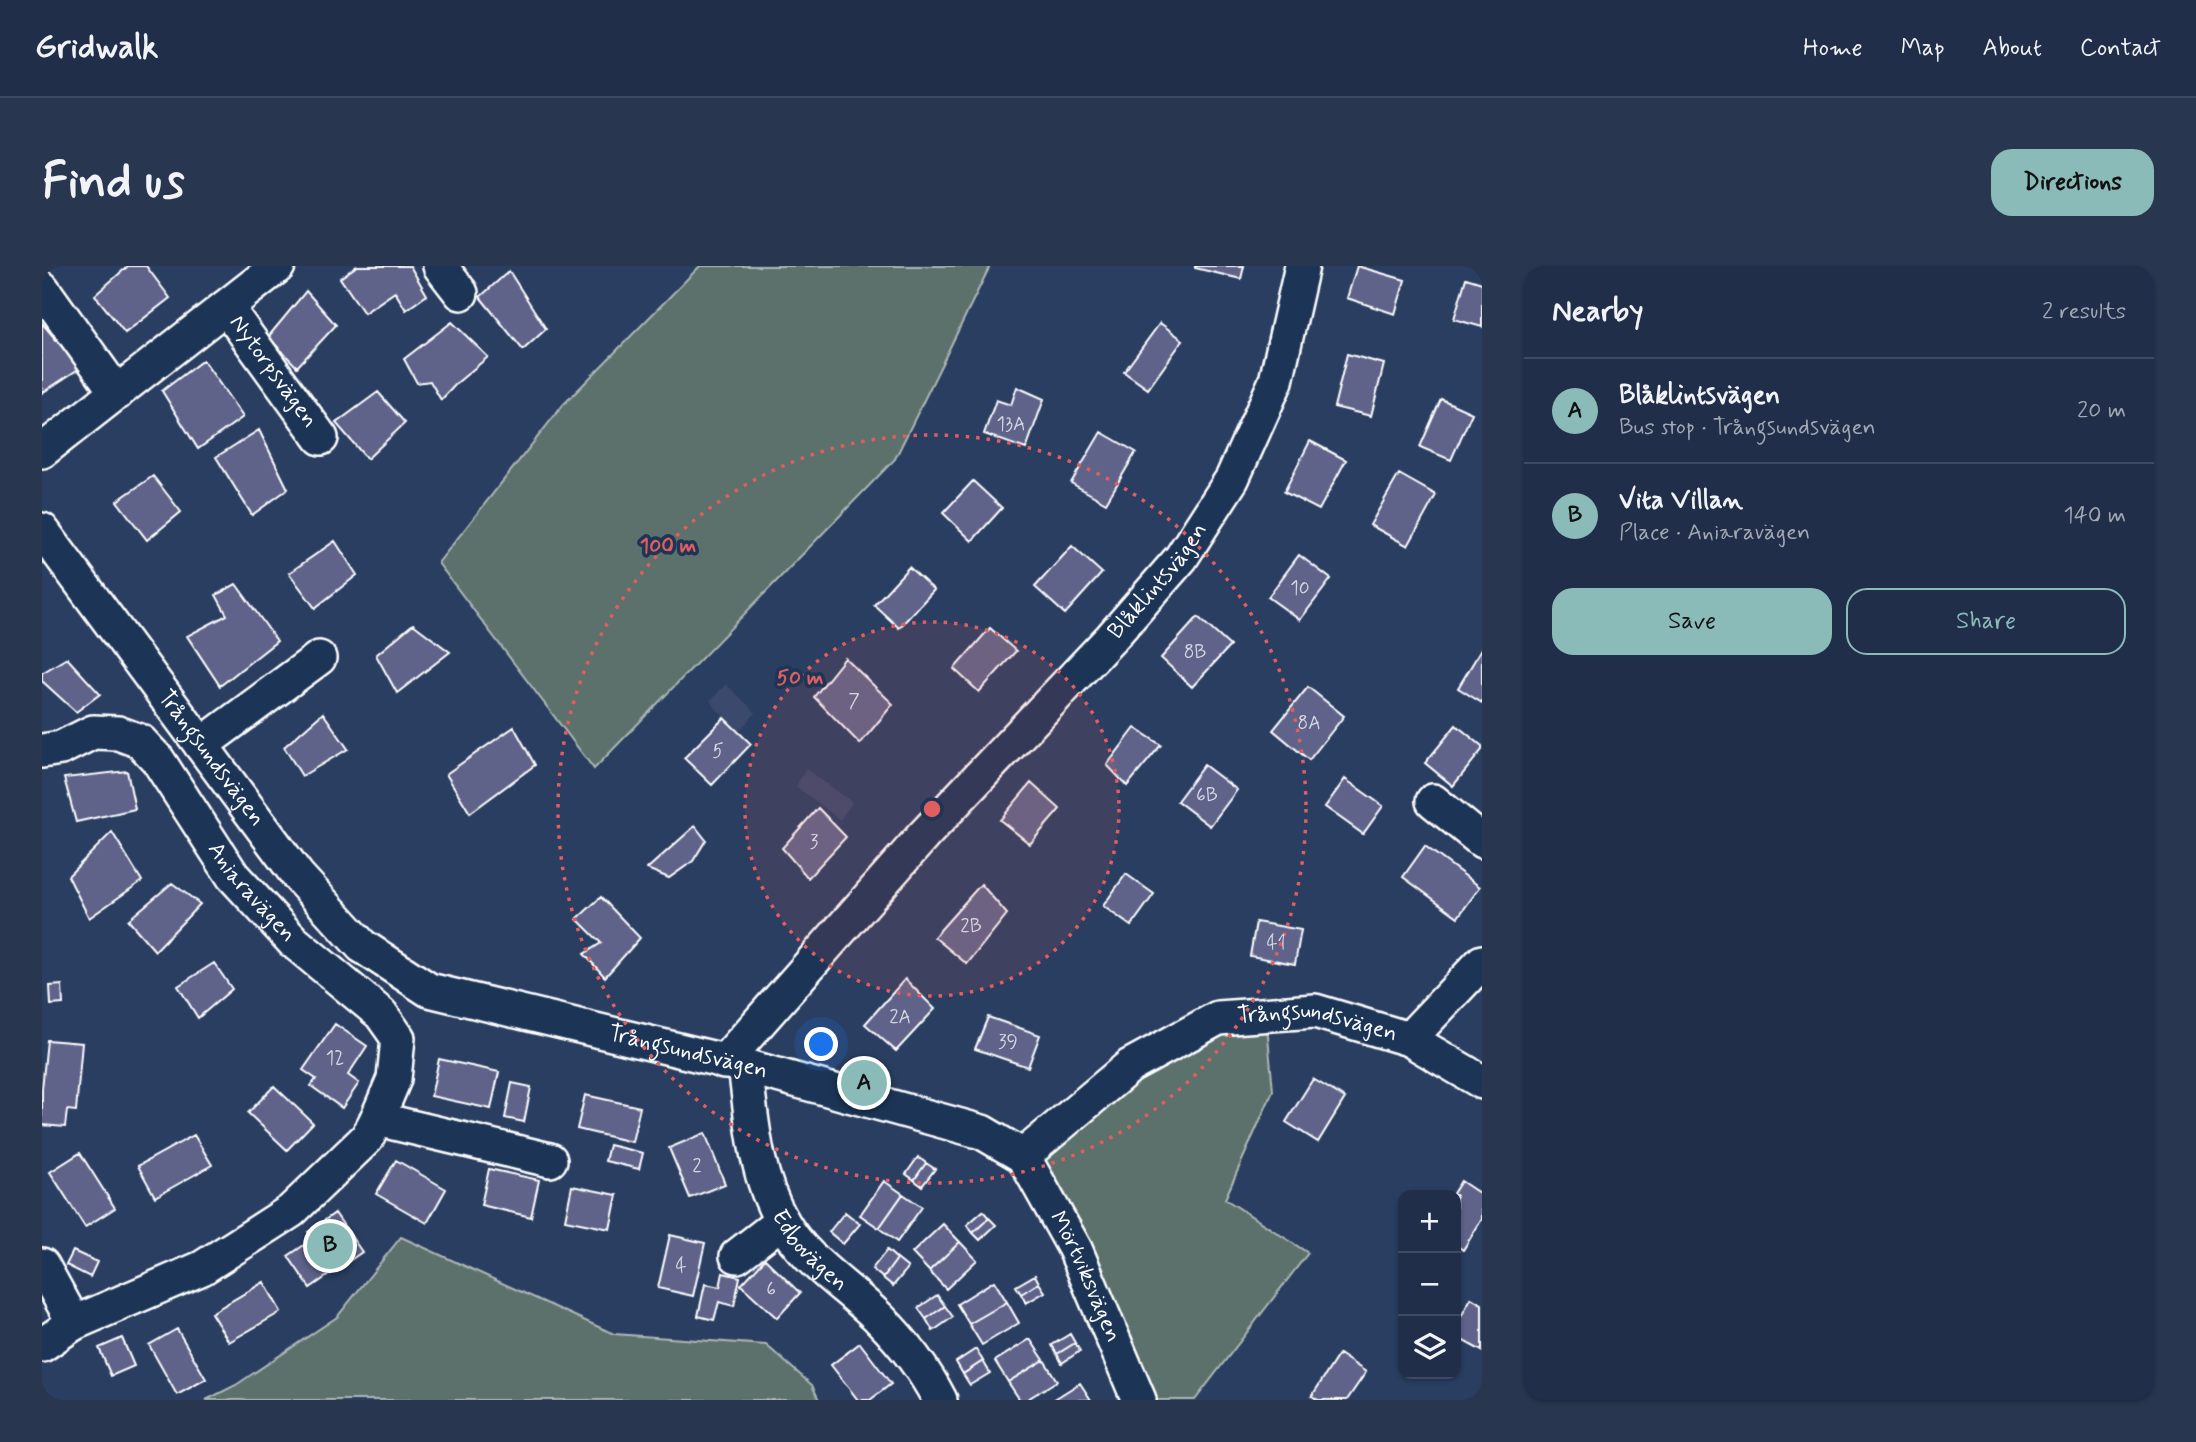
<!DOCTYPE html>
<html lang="en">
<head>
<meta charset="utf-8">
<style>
	body { margin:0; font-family:Mynerve,sans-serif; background:#283650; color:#f1f3f6 }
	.controls { position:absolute; right:21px; bottom:21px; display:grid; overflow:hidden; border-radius:14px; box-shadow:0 2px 5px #0004 }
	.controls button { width:63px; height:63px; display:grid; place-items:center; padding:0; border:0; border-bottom:2px solid #3d4a61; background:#202e49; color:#f1f3f6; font:35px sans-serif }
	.you { position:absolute; left:780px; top:779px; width:24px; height:24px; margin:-18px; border:5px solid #fff; border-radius:50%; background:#1a73e8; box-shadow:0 0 0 10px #1a73e833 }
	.badge { display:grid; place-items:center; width:46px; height:46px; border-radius:50%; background:#8bbbb9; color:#111; font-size:23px; font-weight:700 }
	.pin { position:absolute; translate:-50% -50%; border:4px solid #fff; box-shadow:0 2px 7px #0006 }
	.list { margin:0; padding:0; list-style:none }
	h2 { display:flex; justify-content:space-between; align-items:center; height:91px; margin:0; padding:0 28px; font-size:30px }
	h2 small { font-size:23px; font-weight:400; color:#a2a8b4 }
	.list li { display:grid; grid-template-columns:46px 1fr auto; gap:21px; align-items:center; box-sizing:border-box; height:105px; padding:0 28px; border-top:2px solid #3d4a61 }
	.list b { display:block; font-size:26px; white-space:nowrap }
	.list p { margin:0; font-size:23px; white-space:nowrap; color:#a2a8b4 }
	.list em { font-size:23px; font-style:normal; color:#a2a8b4 }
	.actions { display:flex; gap:14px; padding:21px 28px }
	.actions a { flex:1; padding:16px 0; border:2px solid #8bbbb9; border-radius:21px; text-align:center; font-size:24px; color:#8bbbb9 }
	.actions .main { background:#8bbbb9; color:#111 }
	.icon { flex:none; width:38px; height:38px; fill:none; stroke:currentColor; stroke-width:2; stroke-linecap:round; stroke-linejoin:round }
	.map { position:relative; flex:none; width:1440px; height:1134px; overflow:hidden; border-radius:21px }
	header { display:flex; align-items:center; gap:42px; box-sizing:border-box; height:98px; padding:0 35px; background:#202e49; border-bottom:2px solid #3d4a61 }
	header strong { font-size:33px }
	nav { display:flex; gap:38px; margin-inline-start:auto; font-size:24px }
	.intro { display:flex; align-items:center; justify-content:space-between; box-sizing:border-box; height:168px; padding:0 42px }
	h1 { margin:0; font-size:49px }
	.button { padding:18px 32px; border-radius:21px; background:#8bbbb9; color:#111; font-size:24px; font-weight:700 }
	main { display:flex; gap:42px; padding:0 42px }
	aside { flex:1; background:#202e49; border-radius:21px; box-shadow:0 2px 5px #0004 }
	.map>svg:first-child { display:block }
	.built { fill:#3a496d }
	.green { fill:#5d716c; stroke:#aeb8b6; stroke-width:2 }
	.building { fill:#5e6389; stroke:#fff; stroke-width:2 }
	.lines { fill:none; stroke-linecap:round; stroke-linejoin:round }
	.minor-casing { stroke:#fff; stroke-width:38 }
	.minor { stroke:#1d3557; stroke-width:33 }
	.ring { fill:none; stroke:#e05e5e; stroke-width:3.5; stroke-dasharray:3.5 7 }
	.labels { text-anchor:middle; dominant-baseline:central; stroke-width:7; stroke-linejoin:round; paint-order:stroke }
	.number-label { font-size:19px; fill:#d7d8e2 }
	.street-label { font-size:23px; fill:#fff; stroke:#1d3557 }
	.centre { fill:#e05e5e; stroke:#1d3557; stroke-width:3.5 }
	.ring-label { font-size:21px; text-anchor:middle; font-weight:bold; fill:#e05e5e; stroke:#1d3557; stroke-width:7; stroke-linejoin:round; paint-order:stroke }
</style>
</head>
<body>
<header>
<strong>Gridwalk</strong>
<nav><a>Home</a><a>Map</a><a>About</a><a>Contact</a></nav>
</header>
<div class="intro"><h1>Find us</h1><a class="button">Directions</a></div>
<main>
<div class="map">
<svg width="1440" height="1134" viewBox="0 0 1440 1134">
	<rect width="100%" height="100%" fill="#2a3e61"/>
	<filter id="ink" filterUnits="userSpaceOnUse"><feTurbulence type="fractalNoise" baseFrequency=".0143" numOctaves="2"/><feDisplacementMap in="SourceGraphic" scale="14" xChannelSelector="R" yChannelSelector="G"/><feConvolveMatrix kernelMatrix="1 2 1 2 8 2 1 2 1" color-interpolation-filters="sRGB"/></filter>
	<g filter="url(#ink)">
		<!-- built -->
		<path class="built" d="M684 418 714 447 696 466 668 435Z
			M764 503 810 536 798 554 754 520Z"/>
		<!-- green -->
		<path class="green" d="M658 0H948L853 193 552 503 396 297 521 139Z
			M1224 748 1231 825 1183 933 1266 987 1153 1134H1097L981 890 1088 800Z
			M359 971 572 1068 724 1079 770 1119 777 1134H164L194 1119 295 1051Z"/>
		<!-- building -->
		<path class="building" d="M86 0H104L128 32 83 67 53 29Z
			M315 0H368L385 29 364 44 353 26 322 47 298 12Z
			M1153 0H1202L1199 13 1153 2Z
			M1315 0 1363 14 1353 48 1305 32Z
			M467 5 504 63 481 84 438 31Z
			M1424 12 1440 17V61L1412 53Z
			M264 25 294 59 255 101 226 71Z
			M410 56 446 91 416 116 399 134 388 115 375 117 362 93Z
			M0 57 38 102 0 127Z
			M1118 57 1141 74 1106 123 1082 106Z
			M1305 88 1342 98 1329 150 1292 141Z
			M161 94 201 151 156 183 120 125Z
			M975 121 1002 133 984 183 942 168 954 134 969 139Z
			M336 126 363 157 325 193 294 157Z
			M1399 133 1430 147 1409 194 1378 181Z
			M217 164 246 223 210 249 174 191Z
			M1059 166 1094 186 1064 237 1029 217Z
			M1268 175 1304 194 1277 244 1242 226Z
			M1357 208 1394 229 1366 280 1328 259Z
			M111 210 139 246 105 274 75 235Z
			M931 215 960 242 930 275 901 247Z
			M293 275 315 309 273 342 247 307Z
			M1030 280 1060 307 1023 348 993 321Z
			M1257 289 1289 313 1258 354 1226 331Z
			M867 301 892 324 857 362 832 339Z
			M194 318 235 375 178 420 145 370 185 349 174 329Z
			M1156 351 1188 380 1150 421 1119 392Z
			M371 358 408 386 355 427 334 389Z
			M948 362 974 385 937 426 912 403Z
			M1440 382V437L1416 422Z
			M25 392 58 428 34 446 0 415V407Z
			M803 392 851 438 818 478 772 431Z
			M1266 421 1302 450 1267 494 1231 464Z
			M281 447 306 483 260 510 242 481Z
			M682 452 709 478 670 519 642 492Z
			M1414 459 1440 480V484L1411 520 1383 497Z
			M472 461 493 499 428 547 404 508Z
			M1093 462 1119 479 1085 520 1065 499Z
			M1162 499 1195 524 1168 560 1135 535Z
			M85 505 93 543 34 556 22 512Z
			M1303 513 1341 540 1321 568 1283 541Z
			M989 517 1018 543 988 578 958 554Z
			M776 542 804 571 766 612 740 582Z
			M653 560 664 574 651 595 627 612 605 603Z
			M70 566 100 615 47 652 26 610Z
			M1383 580 1438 621 1416 651 1361 611Z
			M1084 608 1112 628 1089 660 1061 640Z
			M130 617 158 638 113 685 86 654Z
			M939 618 965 648 925 698 892 671Z
			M559 631 598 672 563 711 542 688 559 677 535 653Z
			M1214 656 1259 664 1253 698 1208 690Z
			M172 697 190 723 156 752 136 720Z
			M863 713 893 743 854 785 823 758Z
			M20 719 21 738 9 739 8 720Z
			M946 751 998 769 986 801 933 783Z
			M293 758 325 780 306 809 317 817 300 842 269 820 274 813 261 804Z
			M5 774 40 777 34 845 25 844 23 861 0 859V823Z
			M397 793 457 806 449 843 389 830Z
			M1271 813 1303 832 1276 876 1244 856Z
			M470 817 489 821 482 856 463 852Z
			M232 820 271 857 245 884 206 847Z
			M543 829 598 841 590 876 535 863Z
			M663 867 683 918 648 932 627 882Z
			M152 869 170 899 113 931 96 900Z
			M567 879 601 887 597 903 563 895Z
			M38 887 73 942 43 961 8 906Z
			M876 891 884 897 872 914 864 908Z
			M354 894 404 923 385 957 334 928Z
			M884 897 893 903 880 920 872 914Z
			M447 903 497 914 489 951 439 939Z
			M842 915 861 928 837 962 818 949Z
			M1419 915 1440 929V953L1421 984 1414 979V929H1410Z
			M530 920 575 929 568 963 523 954Z
			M861 928 880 941 855 976 837 962Z
			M941 945 947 952 931 967 925 959Z
			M803 946 818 958 801 978 787 966Z
			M293 947 320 986 268 1022 246 990 271 973 266 966Z
			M947 952 954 959 938 974 931 967Z
			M901 958 918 976 887 1005 870 987Z
			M628 969 663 977 651 1030 616 1022Z
			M918 976 935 994 904 1023 887 1005Z
			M845 984 855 993 841 1012 830 1003Z
			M31 985 55 996 48 1011 24 999Z
			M723 993 758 1027 735 1052 699 1019Z
			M855 993 866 1002 851 1020 841 1012Z
			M681 1007 698 1011 692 1040 677 1036 672 1054 656 1050 663 1018 678 1021Z
			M993 1009 997 1017 979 1028 974 1020Z
			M952 1015 965 1036 927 1058 915 1038Z
			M222 1016 239 1046 187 1076 169 1047Z
			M997 1017 1003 1026 984 1037 979 1028Z
			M895 1029 903 1040 884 1053 876 1042Z
			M1429 1032 1440 1038V1085L1414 1071V1060Z
			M965 1036 977 1057 940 1079 927 1058Z
			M903 1040 911 1051 891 1065 884 1053Z
			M135 1063 164 1113 135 1129 107 1079Z
			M1028 1068 1033 1077 1015 1088 1010 1079Z
			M80 1072 92 1100 69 1110 57 1082Z
			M988 1073 1002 1094 966 1116 953 1095Z
			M818 1077 849 1118 828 1134H816L789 1099Z
			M1033 1077 1038 1085 1020 1097 1015 1088Z
			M934 1083 941 1095 921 1108 914 1096Z
			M1297 1088 1324 1106 1305 1134H1276L1270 1130Z
			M1002 1094 1015 1115 984 1134H978L966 1116Z
			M941 1095 948 1107 928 1119 921 1108Z
			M1038 1117 1049 1134H1011Z"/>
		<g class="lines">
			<defs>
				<g id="minor">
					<path d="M398 0 419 27"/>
					<path d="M0 22 75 127"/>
					<path id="s1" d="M184 41 279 172"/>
					<path d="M0 185 236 0"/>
					<path id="s2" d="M0 264 256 610 320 680 387 724 703 800 940 866 981 890 1033 983 1097 1134"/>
					<path d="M159 479 277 392"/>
					<path id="s3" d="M0 485 19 482 51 466 76 467 98 475 116 494 191 610 251 675 339 748 356 772 352 813 335 853 508 894"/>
					<path d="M1391 535 1440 575"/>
					<path d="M1367 773 1440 696"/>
					<path id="s4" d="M682 796 882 569 1069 372 1139 292 1190 213 1234 115 1260 0"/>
					<path id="s5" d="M703 800C710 853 712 907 740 955 763 996 805 1020 838 1053 861 1076 883 1105 898 1134"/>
					<path id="s6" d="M981 890 1088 800 1176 752 1273 745 1367 773 1440 816"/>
					<path d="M695 990 740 955"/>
					<path d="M0 999 32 1057 160 1002 249 945 325 872 335 853"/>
					<path d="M0 1079 32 1057"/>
				</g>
			</defs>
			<!-- minor casing -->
			<use href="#minor" class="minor-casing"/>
			<!-- minor -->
			<use href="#minor" class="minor"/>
		</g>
	</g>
	<!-- distance rings -->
	<circle cx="890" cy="543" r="187" fill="#e05e5e" fill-opacity=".12"/>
	<g class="ring">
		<circle cx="890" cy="543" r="187"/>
		<circle cx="890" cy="543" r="374"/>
	</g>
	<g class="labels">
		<!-- number labels -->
		<g class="number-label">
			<text x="969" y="158">13A</text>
			<text x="1258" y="322">10</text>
			<text x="1153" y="386">8B</text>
			<text x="812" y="435">7</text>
			<text x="1267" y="457">8A</text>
			<text x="676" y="485">5</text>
			<text x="1165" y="529">6B</text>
			<text x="772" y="576">3</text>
			<text x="929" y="660">2B</text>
			<text x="1234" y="677">41</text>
			<text x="858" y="751">2A</text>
			<text x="966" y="776">39</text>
			<text x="293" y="792">12</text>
			<text x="655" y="900">2</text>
			<text x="639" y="1000">4</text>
			<text x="729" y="1023">6</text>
		</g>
		<!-- street labels -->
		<g class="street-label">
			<text stroke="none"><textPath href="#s1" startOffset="80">Nytorpsvägen</textPath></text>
			<text stroke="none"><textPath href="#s4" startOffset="648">Blåklintsvägen</textPath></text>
			<text stroke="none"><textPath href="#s2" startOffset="284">Trångsundsvägen</textPath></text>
			<text stroke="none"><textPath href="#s3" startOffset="292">Aniaravägen</textPath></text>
			<text stroke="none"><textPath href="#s6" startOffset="341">Trångsundsvägen</textPath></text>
			<text stroke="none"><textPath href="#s2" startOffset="872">Trångsundsvägen</textPath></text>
			<text stroke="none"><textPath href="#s5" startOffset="201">Edbovägen</textPath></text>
			<text stroke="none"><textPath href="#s2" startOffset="1360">Mörtviksvägen</textPath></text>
		</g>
	</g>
	<circle cx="890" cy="543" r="10" class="centre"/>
	<g class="ring-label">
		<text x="626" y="286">100 m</text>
		<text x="758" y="418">50 m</text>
	</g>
</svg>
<div class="controls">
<button>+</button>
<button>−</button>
<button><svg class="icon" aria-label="layers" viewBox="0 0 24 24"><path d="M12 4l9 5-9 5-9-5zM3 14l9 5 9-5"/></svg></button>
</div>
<div class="you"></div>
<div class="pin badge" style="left:822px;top:817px">A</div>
<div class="pin badge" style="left:288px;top:980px">B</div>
</div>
<aside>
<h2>Nearby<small>2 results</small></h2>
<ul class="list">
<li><span class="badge">A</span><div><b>Blåklintsvägen</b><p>Bus stop · Trångsundsvägen</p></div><em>20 m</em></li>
<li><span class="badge">B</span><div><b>Vita Villan</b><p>Place · Aniaravägen</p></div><em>140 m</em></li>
</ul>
<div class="actions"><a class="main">Save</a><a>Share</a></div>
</aside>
</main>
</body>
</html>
